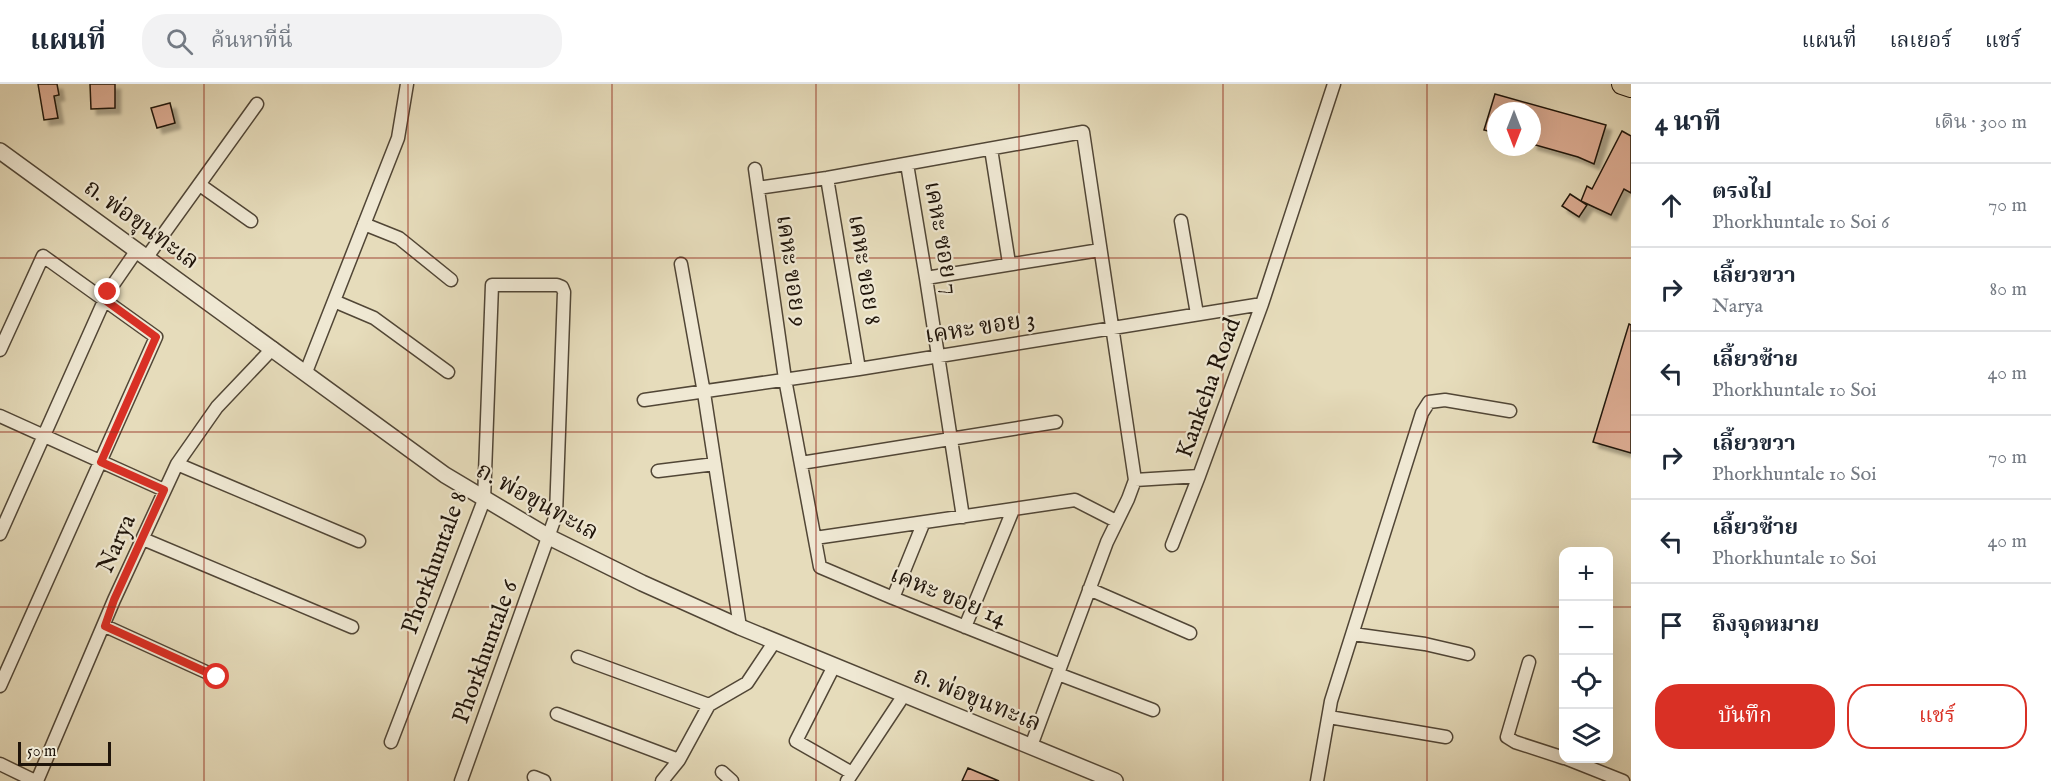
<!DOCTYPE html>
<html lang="th">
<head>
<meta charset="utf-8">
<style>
	body { margin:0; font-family:"IM FELL English","Noto Serif Thai",serif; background:#f2f2f3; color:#1f2937 }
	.controls { position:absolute; right:18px; bottom:18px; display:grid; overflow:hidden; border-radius:12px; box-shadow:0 6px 24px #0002 }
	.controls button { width:54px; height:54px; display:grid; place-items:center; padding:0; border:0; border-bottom:2px solid #e0e1e3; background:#fff; color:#1f2937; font:30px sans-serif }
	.compass { position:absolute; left:1487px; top:18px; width:54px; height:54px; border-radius:50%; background:#fff; box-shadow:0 6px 24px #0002; rotate:180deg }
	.scale { position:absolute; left:18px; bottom:15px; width:93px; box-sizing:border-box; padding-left:6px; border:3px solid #1f140a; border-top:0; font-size:16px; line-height:21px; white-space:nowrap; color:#1f140a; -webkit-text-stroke:4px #efe8d3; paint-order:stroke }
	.stop { position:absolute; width:18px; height:18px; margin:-14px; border:4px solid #d93025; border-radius:50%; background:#fff }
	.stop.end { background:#d93025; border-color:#fff; box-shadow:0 2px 6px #0008 }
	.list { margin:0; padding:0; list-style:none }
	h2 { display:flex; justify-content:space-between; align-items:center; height:78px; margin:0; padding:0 24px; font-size:26px }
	h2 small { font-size:20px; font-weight:400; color:#747a83 }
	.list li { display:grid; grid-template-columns:39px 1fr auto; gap:18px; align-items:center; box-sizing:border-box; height:84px; padding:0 24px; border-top:2px solid #e0e1e3 }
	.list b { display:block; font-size:22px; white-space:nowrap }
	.list p { margin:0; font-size:20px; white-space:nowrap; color:#747a83 }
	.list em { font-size:20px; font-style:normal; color:#747a83 }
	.actions { display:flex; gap:12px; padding:18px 24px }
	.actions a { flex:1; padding:14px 0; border:2px solid #d93025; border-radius:24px; text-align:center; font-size:21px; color:#d93025 }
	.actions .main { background:#d93025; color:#fff }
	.icon { flex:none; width:33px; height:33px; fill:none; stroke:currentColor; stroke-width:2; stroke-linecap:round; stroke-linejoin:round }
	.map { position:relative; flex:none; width:1631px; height:697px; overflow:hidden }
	header { display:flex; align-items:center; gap:36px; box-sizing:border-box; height:84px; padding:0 30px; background:#fff; border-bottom:2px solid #e0e1e3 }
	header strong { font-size:28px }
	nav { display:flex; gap:33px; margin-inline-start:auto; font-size:21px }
	.search { width:420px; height:54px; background:#f2f2f3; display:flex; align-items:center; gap:15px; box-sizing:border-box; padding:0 21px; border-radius:24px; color:#747a83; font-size:22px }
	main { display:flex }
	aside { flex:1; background:#fff }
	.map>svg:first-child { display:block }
	.building { fill:#dfaf96; stroke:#1f140a; stroke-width:1.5; filter:url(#shadow) }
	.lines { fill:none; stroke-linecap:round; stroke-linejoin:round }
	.minor-casing { stroke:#514636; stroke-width:15 }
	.tertiary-casing { stroke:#514636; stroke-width:18 }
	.trunk-casing { stroke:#1f140a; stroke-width:22 }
	.minor { stroke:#efe8d3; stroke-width:12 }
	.tertiary { stroke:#efe8d3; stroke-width:15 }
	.trunk { stroke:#e6dcbb; stroke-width:20 }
	.route { stroke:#d93025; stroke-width:8 }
	.grid { fill:none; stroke:#8f2418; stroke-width:1.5; stroke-opacity:0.55 }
	.labels { text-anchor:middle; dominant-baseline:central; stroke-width:4.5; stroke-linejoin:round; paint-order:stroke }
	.street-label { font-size:24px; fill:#1f140a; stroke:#efe8d3 }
</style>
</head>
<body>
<header>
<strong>แผนที่</strong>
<div class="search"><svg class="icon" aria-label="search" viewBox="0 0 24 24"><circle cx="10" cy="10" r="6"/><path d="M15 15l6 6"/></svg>ค้นหาที่นี่</div>
<nav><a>แผนที่</a><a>เลเยอร์</a><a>แชร์</a></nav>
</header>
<main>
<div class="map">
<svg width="1631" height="697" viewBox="0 0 1631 697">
	<defs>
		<filter id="shadow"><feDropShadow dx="5.5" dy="5.5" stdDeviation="1.5" flood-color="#0004"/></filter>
	</defs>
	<rect width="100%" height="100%" fill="#e6dcbb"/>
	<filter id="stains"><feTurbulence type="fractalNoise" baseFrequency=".00333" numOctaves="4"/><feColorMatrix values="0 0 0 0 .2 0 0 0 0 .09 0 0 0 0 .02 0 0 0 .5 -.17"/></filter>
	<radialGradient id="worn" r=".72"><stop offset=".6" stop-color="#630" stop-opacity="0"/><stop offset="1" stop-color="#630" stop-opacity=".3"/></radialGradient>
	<!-- building -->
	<path class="building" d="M38 0H57L59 11 54 12 58 34 44 36Z
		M90 0H115V24L91 25Z
		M1495 10 1606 41 1594 80 1578 73 1532 60V27H1496V49L1484 46Z
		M170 19 175 39 157 44 151 24Z
		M1622 47 1631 52V109L1624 105 1611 131 1581 117 1587 102 1592 105Z
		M1570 110 1587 121 1579 133 1562 122Z
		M1629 240 1631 241V369L1593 358Z
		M968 684 999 697H962Z"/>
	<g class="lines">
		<defs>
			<path id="minor" d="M991 65 1009 179
				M907 80 926 194 963 433
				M755 85 785 295 820 483 893 514 1061 581
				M827 94 859 285
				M200 101 251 137
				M758 104 827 94 1083 48 1135 396 1128 415 1107 458 1031 662
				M1181 137 1197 230
				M364 140 399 154 451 196
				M147 173 257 20
				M681 180 704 309 740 543
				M926 194 1100 166
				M334 217 374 234 448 288
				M0 266 43 172 156 253 0 602
				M306 288 398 54 407 0
				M644 316 859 285 1262 220
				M0 332 164 406
				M801 379 1056 338
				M177 380 359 457
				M658 387 715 380
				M1135 396 1199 392 1262 220 1334 0
				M0 450 108 208 137 166
				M815 454 1075 416 1116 437
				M143 455 352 543
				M1172 461 1199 392
				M1089 505 1190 549
				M893 514 923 440
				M105 542 217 593
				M965 543 1013 426
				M1353 550 1425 560 1468 570
				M578 573 709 621
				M1529 578 1507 653 1515 658 1564 674
				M834 582 796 657 852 689
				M1058 590 1153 626
				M557 630 679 676
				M1329 633 1446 653
				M391 658 484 416 492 201H557L562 203 564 208 556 431 461 697
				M1565 674 1623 697
				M0 680 35 697
				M722 688 732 697
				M534 693 544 697
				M37 697 114 516 177 380 217 323 273 264
				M662 697 679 676 709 621 747 599 775 557
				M847 697 904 611
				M1317 697 1331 617 1422 329 1429 318 1445 316 1510 327"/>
			<path id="tertiary" d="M0 67 445 391 549 453 642 499 740 543 1115 697"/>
			<path id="trunk" d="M1622 0 1631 3"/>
		</defs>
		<!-- minor casing -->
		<use href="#minor" class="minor-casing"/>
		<!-- tertiary casing -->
		<use href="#tertiary" class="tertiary-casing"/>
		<!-- trunk casing -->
		<use href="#trunk" class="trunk-casing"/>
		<!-- minor -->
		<use href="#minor" class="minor"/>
		<!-- tertiary -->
		<use href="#tertiary" class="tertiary"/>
		<!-- trunk -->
		<use href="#trunk" class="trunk"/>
	</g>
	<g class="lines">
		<!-- route -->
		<path class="route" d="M108 208 105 216 156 253 101 378 164 406 114 516 105 542 217 593"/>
	</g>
	<!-- grid -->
	<path class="grid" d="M204 0V697M408 0V697M612 0V697M816 0V697M1019 0V697M1223 0V697M1427 0V697M0 174H1631M0 348H1631M0 523H1564M1608 523H1631"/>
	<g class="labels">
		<!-- street labels -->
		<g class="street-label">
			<text transform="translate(141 141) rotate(36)">ถ. พ่อขุนทะเล</text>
			<text transform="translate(941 154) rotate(80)">เคหะ ซอย 7</text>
			<text transform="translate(864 186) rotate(81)">เคหะ ขอย 8</text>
			<text transform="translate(791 187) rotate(82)">เคหะ ขอย 9</text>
			<text transform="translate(980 244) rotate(-9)">เคหะ ขอย 3</text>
			<text transform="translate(1209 304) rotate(-70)">Kankeha Road</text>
			<text transform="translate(537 418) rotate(29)">ถ. พ่อขุนทะเล</text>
			<text transform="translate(117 460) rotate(-66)">Narya</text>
			<text transform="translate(435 479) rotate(-70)">Phorkhuntale 8</text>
			<text transform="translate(948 513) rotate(22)">เคหะ ขอย 14</text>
			<text transform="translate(486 568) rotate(-70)">Phorkhuntale 6</text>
			<text transform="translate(977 616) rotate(22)">ถ. พ่อขุนทะเล</text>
		</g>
	</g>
	<rect width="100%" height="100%" filter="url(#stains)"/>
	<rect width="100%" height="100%" fill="url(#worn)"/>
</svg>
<div class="controls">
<button>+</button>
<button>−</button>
<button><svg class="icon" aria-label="locate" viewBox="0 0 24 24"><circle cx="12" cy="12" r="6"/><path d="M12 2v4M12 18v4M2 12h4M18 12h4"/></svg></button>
<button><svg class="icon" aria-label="layers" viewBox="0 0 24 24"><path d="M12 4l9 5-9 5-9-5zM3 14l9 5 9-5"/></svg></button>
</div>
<svg class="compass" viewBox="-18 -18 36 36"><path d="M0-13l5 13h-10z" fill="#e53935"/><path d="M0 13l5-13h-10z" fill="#747a83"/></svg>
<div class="scale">50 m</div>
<div class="stop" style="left:217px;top:593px"></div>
<div class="stop end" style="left:108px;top:208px"></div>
</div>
<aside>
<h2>4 นาที<small>เดิน · 300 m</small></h2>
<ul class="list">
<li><svg class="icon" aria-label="ahead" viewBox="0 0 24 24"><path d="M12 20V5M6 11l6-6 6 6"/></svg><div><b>ตรงไป</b><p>Phorkhuntale 10 Soi 6</p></div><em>70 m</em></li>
<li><svg class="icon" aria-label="right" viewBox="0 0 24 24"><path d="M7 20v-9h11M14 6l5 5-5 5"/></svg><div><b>เลี้ยวขวา</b><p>Narya</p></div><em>80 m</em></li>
<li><svg class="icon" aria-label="left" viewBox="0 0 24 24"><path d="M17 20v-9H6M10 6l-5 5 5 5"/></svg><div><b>เลี้ยวซ้าย</b><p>Phorkhuntale 10 Soi</p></div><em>40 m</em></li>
<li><svg class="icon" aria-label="right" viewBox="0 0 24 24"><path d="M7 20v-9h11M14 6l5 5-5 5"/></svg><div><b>เลี้ยวขวา</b><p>Phorkhuntale 10 Soi</p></div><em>70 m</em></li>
<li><svg class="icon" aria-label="left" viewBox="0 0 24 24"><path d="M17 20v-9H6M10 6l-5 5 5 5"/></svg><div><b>เลี้ยวซ้าย</b><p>Phorkhuntale 10 Soi</p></div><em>40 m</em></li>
<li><svg class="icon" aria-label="arrive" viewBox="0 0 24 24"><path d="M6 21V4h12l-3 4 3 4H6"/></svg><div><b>ถึงจุดหมาย</b></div></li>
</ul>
<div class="actions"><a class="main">บันทึก</a><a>แชร์</a></div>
</aside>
</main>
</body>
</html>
